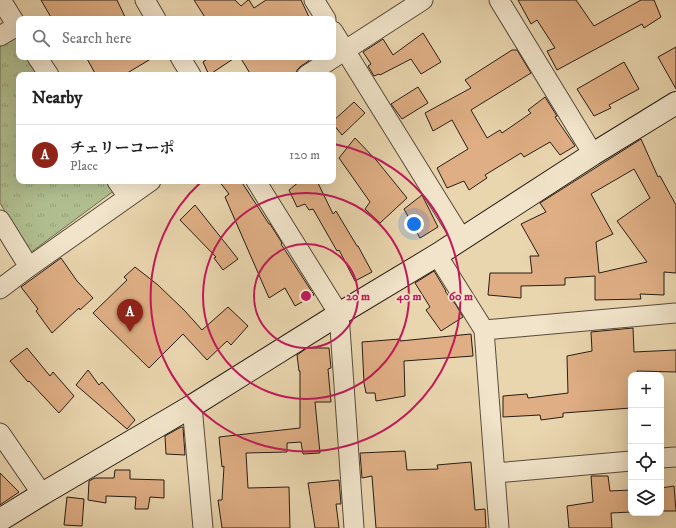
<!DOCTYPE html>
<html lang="en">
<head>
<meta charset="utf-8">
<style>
	body { margin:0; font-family:"IM FELL DW Pica","Noto Serif JP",serif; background:#f2f2f2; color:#222 }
	.controls { position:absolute; right:12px; bottom:12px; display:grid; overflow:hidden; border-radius:8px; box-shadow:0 4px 16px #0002 }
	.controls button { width:36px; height:36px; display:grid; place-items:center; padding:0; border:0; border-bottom:1px solid #e0e0e0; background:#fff; color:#222; font:20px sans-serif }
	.you { position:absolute; left:414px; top:224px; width:14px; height:14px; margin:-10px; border:3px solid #fff; border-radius:50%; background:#1a73e8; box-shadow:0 0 0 6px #1a73e833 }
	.badge { display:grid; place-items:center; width:26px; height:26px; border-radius:50%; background:#8f2418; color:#fff; font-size:13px; font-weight:700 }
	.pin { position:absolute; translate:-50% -33px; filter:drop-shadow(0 1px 2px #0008) }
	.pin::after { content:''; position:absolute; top:21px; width:14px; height:12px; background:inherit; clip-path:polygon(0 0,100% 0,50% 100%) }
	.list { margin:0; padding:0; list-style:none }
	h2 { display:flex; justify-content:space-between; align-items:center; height:52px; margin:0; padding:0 16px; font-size:17px }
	h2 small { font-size:13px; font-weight:400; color:#767676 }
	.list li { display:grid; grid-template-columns:26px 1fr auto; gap:12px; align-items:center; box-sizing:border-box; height:60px; padding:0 16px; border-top:1px solid #e0e0e0 }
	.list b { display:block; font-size:15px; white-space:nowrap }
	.list p { margin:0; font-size:13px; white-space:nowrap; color:#767676 }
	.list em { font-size:13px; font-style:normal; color:#767676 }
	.icon { flex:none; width:22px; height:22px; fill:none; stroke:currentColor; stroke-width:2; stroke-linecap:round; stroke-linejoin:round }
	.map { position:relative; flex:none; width:676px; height:528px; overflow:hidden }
	.search { position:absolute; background:#fff; box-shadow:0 4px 16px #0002; left:16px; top:16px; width:320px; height:44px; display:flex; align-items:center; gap:10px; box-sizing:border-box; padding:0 14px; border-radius:8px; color:#767676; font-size:15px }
	.panel { position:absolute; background:#fff; box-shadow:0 4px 16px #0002; left:16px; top:72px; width:320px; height:112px; border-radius:8px }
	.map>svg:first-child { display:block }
	.park { fill:url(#park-tufts); stroke:#6c6e52 }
	.building { fill:#dfae84; stroke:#271d15; fill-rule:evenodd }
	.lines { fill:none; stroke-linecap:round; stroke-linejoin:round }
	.street-casing { stroke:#584b3b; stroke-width:21 }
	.secondary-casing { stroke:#271d15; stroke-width:24 }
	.street { stroke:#f1e4ca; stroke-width:19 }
	.secondary { stroke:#f1e4ca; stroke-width:22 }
	.ring { fill:none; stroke:#c2185b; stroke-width:2 }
	.centre { fill:#c2185b; stroke:#f1e4ca; stroke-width:2 }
	.ring-label { font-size:12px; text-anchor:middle; font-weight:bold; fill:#c2185b; stroke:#f1e4ca; stroke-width:3; stroke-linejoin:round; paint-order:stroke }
</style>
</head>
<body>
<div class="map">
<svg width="676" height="528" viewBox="0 0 676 528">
	<defs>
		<pattern id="park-tufts" width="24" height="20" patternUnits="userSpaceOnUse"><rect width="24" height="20" fill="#b0be8f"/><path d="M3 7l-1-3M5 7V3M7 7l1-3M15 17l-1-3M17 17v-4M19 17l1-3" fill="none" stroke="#97a37a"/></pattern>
	</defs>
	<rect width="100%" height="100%" fill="#e9d5ae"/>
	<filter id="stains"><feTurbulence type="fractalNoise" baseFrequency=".005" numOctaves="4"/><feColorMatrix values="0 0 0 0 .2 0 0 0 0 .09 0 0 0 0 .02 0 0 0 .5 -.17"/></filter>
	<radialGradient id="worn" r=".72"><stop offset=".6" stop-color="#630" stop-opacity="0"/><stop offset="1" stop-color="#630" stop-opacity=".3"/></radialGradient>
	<!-- park -->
	<path class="park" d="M19 36V57H32L43 75H19V181H110L115 190 30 253 0 203V47Z"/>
	<!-- building -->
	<path class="building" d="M41 0H117L126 19H52Z
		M194 0H235L241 6 248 0H249L254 8 266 0H301L310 19H206Z
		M518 0H576L594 26 641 0H654L661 17 644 28 642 24 557 70 547 51 555 48 537 20 531 24Z
		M423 33 441 62 421 74 411 59 380 75 379 74 374 76 368 66 371 64 363 52 383 39 393 55Z
		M676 47V89L658 57Z
		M512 50H517L531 73 471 110 487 138 500 130 502 133 531 113 528 110 545 97 557 116 555 117 575 146 560 155 550 142 524 157 521 153 485 175 487 178 469 190 464 181 447 188 437 168 468 149 452 120 433 131 425 113 471 88 465 80Z
		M86 57H154L124 75H96Z
		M210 57H236L209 75 203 62Z
		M240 57H307L309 61 301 66 297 70 296 75H251Z
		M624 62 639 89 609 105 611 108 594 116 577 89Z
		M418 87 428 103 402 119 391 104Z
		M354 102 365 113 342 135 333 124V121Z
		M355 138 377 161 407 198 380 223 365 209 370 202 339 158Z
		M641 139 658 177 660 176 676 205V273L664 272V295L640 294 641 299 595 300V276L565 278V285L521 286V298L488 295 490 273H532L530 256H539L521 224 546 212 540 203ZM634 169 650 198 617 221 647 262 599 273 596 242 613 234 591 194Z
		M219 181H241L269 224H270L282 243 281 244 314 295 295 306 285 288 269 298 225 197 229 194Z
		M300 181H317L333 214 336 211 357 246H358L372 272 355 281 339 250 337 251 313 209 309 210 305 204 297 207 289 190Z
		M422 195 438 227 420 238 404 209Z
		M195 205 238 259 223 270 214 258 216 257 180 220Z
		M61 258 77 281 93 298 80 310 79 308 52 333 36 311 38 309 21 287Z
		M135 267 158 285 185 311 202 330 228 307 248 326 231 345 227 341 207 360 183 334 149 368 93 313 127 280 124 277Z
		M434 271 446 291H445L456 305 463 317 441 331 426 310 430 307 415 283Z
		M633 328 634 352 676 350V372L637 371 638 375H631V408L563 413V417L541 420 540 415 503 417V396L527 394 528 398 568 393 567 356 592 351 591 332Z
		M471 334 473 356 404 361 405 396 376 401 375 393H366L364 383 362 342 400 339V341Z
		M27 348 50 376 53 372 74 396 59 413 29 381 28 382 10 361Z
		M307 348H329L331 368 328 369 331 402H315L320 453 303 454 301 442 287 443V452L246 453 248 488 289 487 290 528H222L218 500H222L224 466 222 467 219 437 300 428V371H299L297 355Z
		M88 370 99 385 102 382 135 420 127 429 76 385Z
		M181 427H183L185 455 166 454 165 436Z
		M405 451 407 470 438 469 437 465 471 462 475 510 485 509 486 528H376L372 476 362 478 360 453Z
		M115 470H130V479L164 480V498L150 497 148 509H135L136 497 106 496V503L88 500 89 481 95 478H114Z
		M0 473 19 492 0 505Z
		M591 476H608L610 491 631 490V512L611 513 612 528H569L567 506 593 502Z
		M339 480 341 504H336L339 528H315L308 483Z
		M674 486 676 511H661V488Z
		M67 497 84 499 82 526 64 525Z"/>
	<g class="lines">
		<defs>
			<path id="street" d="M1 0 19 29
				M145 0 156 19
				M314 0 326 19
				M499 0 593 154
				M333 31 462 239
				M0 36 17 26
				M37 57 49 75
				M180 57 191 75
				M307 75 423 0
				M117 181 128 197
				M256 181 339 314 354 528
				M0 220 29 267
				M437 255 484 330 499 528
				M0 289 29 267 151 181
				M484 330 676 313
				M192 406 203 528
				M0 433 42 494
				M661 458 676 457
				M495 473 631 461"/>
			<path id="secondary" d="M0 520 42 494 192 406 339 314 437 255 593 154 676 103"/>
		</defs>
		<!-- street casing -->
		<use href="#street" class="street-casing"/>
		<!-- secondary casing -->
		<use href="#secondary" class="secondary-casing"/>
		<!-- street -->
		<use href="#street" class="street"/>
		<!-- secondary -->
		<use href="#secondary" class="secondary"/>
	</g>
	<!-- distance rings -->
	<g class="ring">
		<circle cx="306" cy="296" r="52"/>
		<circle cx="306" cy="296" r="103"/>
		<path d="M334 144A155 155 0 1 1 201 182"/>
	</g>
	<circle cx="306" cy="296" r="6" class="centre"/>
	<g class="ring-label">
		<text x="358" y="300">20 m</text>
		<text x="409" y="300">40 m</text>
		<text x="461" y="300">60 m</text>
	</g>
	<rect width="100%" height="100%" filter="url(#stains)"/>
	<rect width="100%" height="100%" fill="url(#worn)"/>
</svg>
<div class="controls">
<button>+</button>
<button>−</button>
<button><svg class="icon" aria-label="locate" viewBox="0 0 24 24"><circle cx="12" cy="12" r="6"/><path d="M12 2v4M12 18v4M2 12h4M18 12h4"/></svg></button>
<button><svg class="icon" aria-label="layers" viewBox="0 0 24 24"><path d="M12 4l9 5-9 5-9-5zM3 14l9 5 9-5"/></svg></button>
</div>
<div class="you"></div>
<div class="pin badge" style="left:130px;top:332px">A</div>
<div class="search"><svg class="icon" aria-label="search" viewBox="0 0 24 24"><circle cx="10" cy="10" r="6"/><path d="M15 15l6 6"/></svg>Search here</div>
<section class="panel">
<h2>Nearby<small></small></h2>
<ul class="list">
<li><span class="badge">A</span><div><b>チェリーコーポ</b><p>Place</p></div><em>120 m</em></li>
</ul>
</section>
</div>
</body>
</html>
